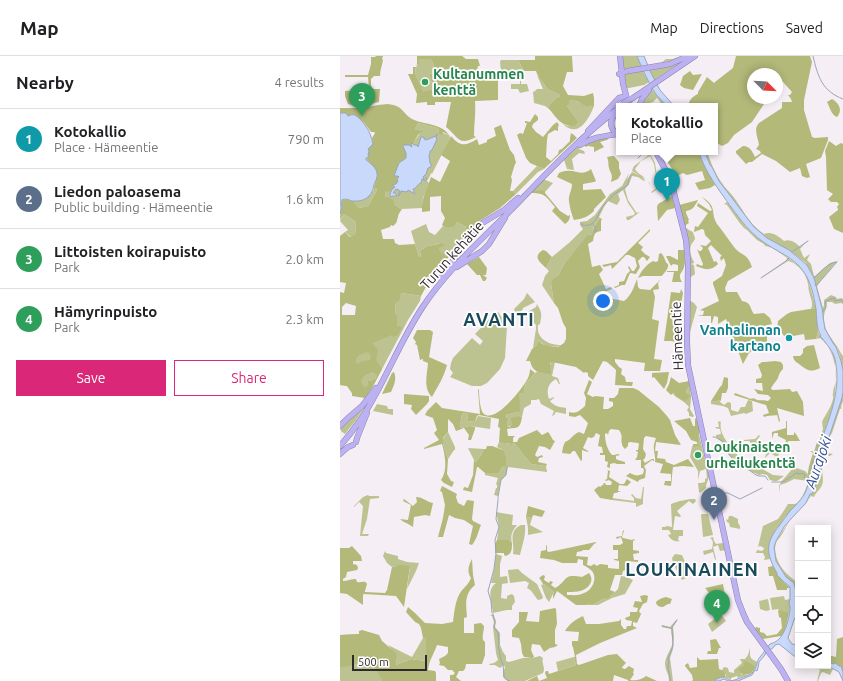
<!DOCTYPE html>
<html lang="en">
<head>
<meta charset="utf-8">
<style>
	body { margin:0; font-family:Ubuntu,sans-serif; background:#f6f6f6; color:#202124 }
	.controls { position:absolute; right:12px; bottom:12px; display:grid; overflow:hidden; border-radius:0px; box-shadow:0 2px 10px #0003 }
	.controls button { width:36px; height:36px; display:grid; place-items:center; padding:0; border:0; border-bottom:1px solid #e0e0e0; background:#fff; color:#202124; font:20px sans-serif }
	.compass { position:absolute; left:407px; top:12px; width:36px; height:36px; border-radius:50%; background:#fff; box-shadow:0 2px 10px #0003; rotate:114deg }
	.scale { position:absolute; left:12px; bottom:10px; width:75px; box-sizing:border-box; padding-left:4px; border:2px solid #2d2b2d; border-top:0; font-size:11px; line-height:14px; white-space:nowrap; color:#2d2b2d; -webkit-text-stroke:3px #fffdfe; paint-order:stroke }
	.you { position:absolute; left:263px; top:245px; width:14px; height:14px; margin:-10px; border:3px solid #fff; border-radius:50%; background:#1a73e8; box-shadow:0 0 0 6px #1a73e833 }
	.badge { display:grid; place-items:center; width:26px; height:26px; border-radius:50%; background:#db2777; color:#fff; font-size:13px; font-weight:700 }
	.pin { position:absolute; translate:-50% -33px; filter:drop-shadow(0 1px 2px #0008) }
	.pin::after { content:''; position:absolute; top:21px; width:14px; height:12px; background:inherit; clip-path:polygon(0 0,100% 0,50% 100%) }
	.popup { position:absolute; left:276px; top:47px; width:102px; height:52px; box-sizing:border-box; display:grid; place-content:center; border-radius:0px; background:#fff; filter:drop-shadow(0 1px 3px #0005); font-size:13px; white-space:nowrap; color:#757577 }
	.popup b { font-size:15px; color:#202124 }
	.popup::after { content:''; position:absolute; left:50%; top:100%; margin-left:-8px; border:8px solid transparent; border-top-color:#fff }
	.list { margin:0; padding:0; list-style:none }
	h2 { display:flex; justify-content:space-between; align-items:center; height:52px; margin:0; padding:0 16px; font-size:17px }
	h2 small { font-size:13px; font-weight:400; color:#757577 }
	.list li { display:grid; grid-template-columns:26px 1fr auto; gap:12px; align-items:center; box-sizing:border-box; height:60px; padding:0 16px; border-top:1px solid #e0e0e0 }
	.list b { display:block; font-size:15px; white-space:nowrap }
	.list p { margin:0; font-size:13px; white-space:nowrap; color:#757577 }
	.list em { font-size:13px; font-style:normal; color:#757577 }
	.actions { display:flex; gap:8px; padding:12px 16px }
	.actions a { flex:1; padding:9px 0; border:1px solid #db2777; border-radius:0px; text-align:center; font-size:14px; color:#db2777 }
	.actions .main { background:#db2777; color:#fff }
	.icon { flex:none; width:22px; height:22px; fill:none; stroke:currentColor; stroke-width:2; stroke-linecap:round; stroke-linejoin:round }
	.map { position:relative; flex:none; width:503px; height:625px; overflow:hidden }
	header { display:flex; align-items:center; gap:24px; box-sizing:border-box; height:56px; padding:0 20px; background:#fff; border-bottom:1px solid #e0e0e0 }
	header strong { font-size:19px }
	nav { display:flex; gap:22px; margin-inline-start:auto; font-size:14px }
	main { display:flex }
	aside { flex:1; background:#fff }
	.map>svg:first-child { display:block }
	.green { fill:#bdc291 }
	.forest { fill:#b3b979; fill-rule:evenodd }
	.water { fill:#c8d9fb; stroke:#9aa5bd }
	.lines { fill:none; stroke-linecap:round; stroke-linejoin:round }
	.stream { stroke:#9aa5bd; stroke-width:1 }
	.highway-casing { stroke:#8a83ad; stroke-width:6 }
	.highway { stroke:#bcb2f2; stroke-width:5 }
	.highway-bridge-casing { stroke:#8a83ad; stroke-width:6; stroke-linecap:butt }
	.highway-bridge { stroke:#bcb2f2; stroke-width:5 }
	.leisure-dot { fill:#2e9e5b; stroke:#fffdfe; stroke-width:1.5 }
	.culture-dot { fill:#0f9aa8; stroke:#fffdfe; stroke-width:1.5 }
	.labels { text-anchor:middle; dominant-baseline:central; stroke-width:3.5; stroke-linejoin:round; paint-order:stroke }
	.leisure-label { font-size:14px; font-weight:bold; fill:#27864d; stroke:#fffdfe; text-anchor:start }
	.street-label { font-size:14px; fill:#2d2b2d; stroke:#fffdfe }
	.culture-label { font-size:14px; font-weight:bold; fill:#0d838f; stroke:#fffdfe; text-anchor:end }
	.water-label { font-size:15px; font-style:italic; fill:#325093; stroke:#fffdfe }
	.district-label { font-size:18px; font-weight:bold; letter-spacing:1px; fill:#174b5b; stroke:#fffdfe }
</style>
</head>
<body>
<header>
<strong>Map</strong>
<nav><a>Map</a><a>Directions</a><a>Saved</a></nav>
</header>
<main>
<aside>
<h2>Nearby<small>4 results</small></h2>
<ul class="list">
<li><span class="badge" style="background:#0f9aa8">1</span><div><b>Kotokallio</b><p>Place · Hämeentie</p></div><em>790 m</em></li>
<li><span class="badge" style="background:#5c6f8a">2</span><div><b>Liedon paloasema</b><p>Public building · Hämeentie</p></div><em>1.6 km</em></li>
<li><span class="badge" style="background:#2e9e5b">3</span><div><b>Littoisten koirapuisto</b><p>Park</p></div><em>2.0 km</em></li>
<li><span class="badge" style="background:#2e9e5b">4</span><div><b>Hämyrinpuisto</b><p>Park</p></div><em>2.3 km</em></li>
</ul>
<div class="actions"><a class="main">Save</a><a>Share</a></div>
</aside>
<div class="map">
<svg width="503" height="625" viewBox="0 0 503 625">
	<rect width="100%" height="100%" fill="#f5eef4"/>
	<!-- green -->
	<path class="green" d="M281 0H297L302 12 285 14 283 12Z
		M342 0H347L336 5 325 9 327 5 340 2 326 5 324 9 313 10 314 12 330 8 348 1 314 24 308 10 312 8H320L326 3H333Z
		M79 3H90C94 7 94 11 94 17L89 18 95 36H93L92 33 83 37 75 17 77 8 79 9Z
		M161 4H178L184 15H179V21H178V15L161 16 160 6Z
		M302 14 309 26 304 29 284 33 282 17Z
		M197 19 201 23 207 33 220 39V40L216 42 208 50 209 53 205 50 194 47 193 36 195 35 197 33H203Z
		M180 23H181V28H187L189 35 180 37 178 33H171V28H180Z
		M312 33 314 36 327 50H323L317 42 313 46 302 49 300 47Z
		M234 44C242 47 244 51 254 50 249 63 238 83 223 68L228 70 238 65 227 50 229 45Z
		M78 67 97 72 99 74 98 77H103L109 79 110 82 92 118 91 117 90 120 87 125 89 127 83 142 82 152 62 153 55 149 45 141 46 135 66 97 65 94 71 89 82 75 75 73Z
		M241 88 239 93 244 95 245 98 239 97 232 103 234 114 227 113 224 104Z
		M365 96H367C371 106 375 118 382 127 385 132 389 135 392 139 404 154 407 166 424 178 432 175 438 180 444 185 450 183 455 186 460 191L468 184 460 193 464 202 470 198 467 204 471 208 474 220H475L490 207 497 205 503 198 478 228 477 231 483 252 484 249V244L491 239 496 241 497 243 501 242 503 243V248L501 247 495 248 492 246H487C487 253 484 256 484 261 483 274 492 282 498 292 500 295 501 298 503 300V314C502 306 500 299 497 292 494 288 495 291 493 287 486 278 482 267 483 256L474 222 466 207 449 194 425 181 414 171 379 125 370 109Z
		M310 98 315 107 317 120 325 127 312 137 311 136 310 129 307 124 310 128 311 136 323 127 316 120 314 108 310 100 301 105 295 113C297 118 303 119 306 123L292 115 293 112 292 114 295 108 294 110Z
		M197 110 204 113 198 116 176 138 173 135Z
		M292 116 301 120 305 124 304 125 298 121 292 120 289 128 285 133 288 144 296 156 297 157 300 156 289 164H287L286 161 294 159 295 157 288 147 283 134 278 138 280 144 277 149 268 145 264 151 259 161 260 162 254 170 253 173 252 178H250L224 208 218 220 211 228 214 247 202 229 205 220 209 215 206 212 212 201 230 186 243 173 240 169V166L247 165 255 159 270 138 282 130 289 117 287 124Z
		M203 123 213 127 205 136 194 134Z
		M34 132H37L36 136 28 150 19 152 14 148 13 145C24 143 30 143 34 132Z
		M387 146 406 171 421 184 436 193 459 210 468 223 476 252 471 253C474 246 470 242 469 235 468 233 469 231 468 228 467 219 458 207 448 205L423 221H422L446 205 447 202C440 197 433 191 425 190L424 188 417 184 407 174 404 172 399 166 387 149 384 148Z
		M4 158 16 166 15 180 11 181 5 176 8 174 0 165Z
		M117 166 126 171 125 174 128 177C122 185 106 213 99 192L101 190 99 187 94 189 87 190 80 195 81 201H79L71 175 86 168 89 176 95 179 103 170 108 171Z
		M345 171 349 174 353 176C353 178 355 180 355 183 354 185 352 187 351 189 349 195 351 201 354 206V207L351 208 354 209 355 218 351 221H349Z
		M61 237 81 240 80 245 68 264 32 332 12 340V337L7 330 0 329V310L15 281H18L16 273 9 275 8 263 57 259 55 257 56 246Z
		M187 237 195 246 183 252V253L169 268 168 266 176 258 174 253 184 243Z
		M349 244 354 247 357 251 350 276H349Z
		M197 248C202 257 202 257 200 268L198 269C196 283 209 289 221 289 214 293 203 290 198 284L197 289 193 292 196 273V269L183 255 186 257 196 251Z
		M156 256H158L163 263 167 270 165 302 160 313 147 327 141 330H132L110 321 113 317 110 313 111 307 113 302 132 282 140 289 143 285 135 278Z
		M478 276 493 298 495 304 496 324 494 347 481 387 479 386 483 373 482 366C485 359 491 352 493 343 494 338 492 342 493 337 493 333 495 329 496 325 497 310 492 291 480 282L476 283Z
		M211 306H215L212 320 218 322 220 328H219L216 323C208 327 206 335 209 343L214 341V342L210 345C214 350 219 351 226 352V358L216 356 214 359 212 360 214 355 201 348 199 343 196 344H191V348L184 352 182 361 180 360 172 364V370L167 371V367L169 363 167 362 166 359 177 356 179 353V337H182L185 331 186 327 196 316 210 309Z
		M350 329 351 342 350 353 354 360 353 361 349 360V357L347 354 349 351C345 345 337 343 332 337L333 336 347 338 346 335Z
		M503 336V345L501 351 502 352 500 353 492 377 490 380 486 395 488 397 493 398 490 400 486 399 482 412C482 417 484 425 482 429 480 434 476 436 474 441L471 440C465 449 457 456 450 464 448 467 446 471 444 475 442 479 439 482 437 485 433 493 436 502 440 509 443 515 452 523 458 526V563L454 564 456 556 457 543 455 531 454 527 446 521 436 505 434 491 436 485 450 464 466 447 470 440 489 379 502 342Z
		M381 344 380 346 384 349 388 346 391 347V354L398 356 401 351H405L408 344 412 345 413 355 406 358 404 357 391 360 388 352 383 350 371 348V345L374 346Z
		M27 347 16 364 5 378 1 375 0 371Z
		M37 348 47 350 48 353H53V359L33 355Z
		M124 357 128 358 127 365 135 366 138 360 151 362 150 373 130 370 121 372 120 369 122 358Z
		M378 365 381 366C379 374 384 381 388 388L392 385 393 386 389 390 405 407 410 402V412L422 413 423 403H424V414L433 419 444 420 437 425H434L430 424 427 419 423 418 419 419 408 414 403 409 396 406 387 397 382 386 376 381V379L381 378 380 373 375 372 376 371H379Z
		M108 376 115 391V394H114L108 403 103 388V383Z
		M357 378H359L369 421 366 430V432L360 437 359 436 358 427H361L365 426V423L367 422 366 413 360 415 358 424V415L350 401 351 395 353 388H354V390H359Z
		M419 379 420 380 416 385 424 390 430 391 433 395 440 397 437 401 430 397 425 402V401L427 396 425 395H414L410 391V385H404V384L415 383Z
		M159 386 164 388 170 387 172 389V387H174L191 408 206 410 207 416 168 411 166 419 161 424 158 440 154 439 156 432H157V429L156 428 158 422 145 419V417H159L163 410V394L157 391Z
		M128 392 144 393 141 399 136 406 134 404Z
		M454 411 465 415 470 420 468 431 464 438 458 447 445 461 440 469 436 473 430 485 429 497 430 503 424 504 425 501 423 497H416L417 494 422 495 424 493V492L420 490 418 491 423 470 438 463 443 456 448 448C450 448 453 448 455 448 461 446 467 431 468 425L454 423 446 427 440 429 439 437V430L441 426Z
		M303 431H304L303 443V448L296 451V447L272 444V442L294 445V442L291 439 292 438 296 442 301 443Z
		M28 439 29 440H39V442L30 443 27 463 22 478H29L28 480H20L23 450 19 446 14 451V450L23 441Z
		M355 443 356 445 353 448 349 445 337 455 341 460 340 461 335 460 333 474H343V480H339L338 484 340 485C334 486 331 484 328 479L331 478 329 474H322V471H325L327 470 332 471 331 448C338 445 348 443 355 443Z
		M156 456 173 459 172 469H177C172 475 170 479 172 487L169 484H157L159 470Z
		M362 458H368L373 479 363 481 361 459Z
		M389 460H392L398 463V467L400 470V473L390 471 389 467 387 466 386 463 388 464Z
		M186 461 192 462 190 469 203 476 188 479V472Z
		M181 469H185C186 480 182 490 180 499L173 498C175 486 167 476 181 469Z
		M373 481 374 485 376 488 383 487 385 494 380 495 378 489 373 491 376 503 375 504 373 496 364 499 363 495 372 493C373 488 374 484 370 482Z
		M45 495 46 497 58 500V503L67 506 79 507 76 515 67 533 70 510H55L52 511 47 507 43 500Z
		M156 498 162 500 160 508V521L167 520 168 527 162 528 161 542 167 543V540L172 538 174 540 175 546 172 550V554H167L153 557C152 547 146 534 156 527H151L154 514Z
		M335 498 342 499 345 506 351 510 353 512 352 514H347L348 517 345 519 346 522 342 524 333 507 332 502Z
		M178 513 182 517 197 528 203 541 202 543 198 544C194 540 193 535 187 532L189 527 185 525 170 527 168 515V514Z
		M281 520 287 521 293 524 285 538 272 542 258 549H247L248 548H254L263 543 270 541 278 533Z
		M204 528 214 536 209 546 206 542 201 529Z
		M444 540 445 544 450 543 449 548 450 551 449 557 441 556 438 553 432 554 430 542Z
		M428 543 430 554 426 555 420 553 419 545Z
		M153 558 156 565 155 571 160 577V589L163 596 166 600V605L169 606 183 602H192L200 600 203 602C201 607 206 612 203 617L185 625H169L166 624 163 621V615L165 612 164 609 160 612 155 609H150L149 608 154 607 158 604 157 601 156 597 153 571 154 566 152 560H150Z
		M381 558 386 565 372 576 368 568Z
		M337 563V565L333 571 334 581 333 593 330 602 333 625H329C329 618 325 614 325 607 326 600 330 595 332 589 333 583 331 578 331 573L322 571V569L330 571Z
		M22 578 42 625H0V579Z
		M83 582H86V605L71 603 56 609 57 601 48 589 72 601Z
		M410 592C410 601 409 602 417 606L416 610 405 606 404 609 400 614H401V618L403 619H407L398 622 397 620 391 622V624L388 622 385 621 386 619 382 614 384 611 388 612 389 616 394 617V614L402 607 400 603H405L408 599Z
		M234 601 236 609 218 615 216 606Z
		M474 610H485L493 613 490 619 483 616 481 617 478 625H477L480 614Z"/>
	<!-- forest -->
	<path class="forest" d="M36 0H43L42 3 43 4C42 10 40 14 40 20H34L31 23V30L33 33H40L39 46 21 50H15L8 48 5 40V35L29 33 28 21H5V19H28L31 8V1H35Z
		M77 0H122L126 3H138L140 10H138L137 14 146 15 149 18 158 17V44L135 45C136 57 134 68 134 80L136 81C118 91 118 80 106 71L111 46H95V49H87V46L76 47 77 38 68 18H73V11H76L75 17 83 36 92 33 93 36H95L89 18 94 17C94 11 94 7 90 3H79V9L77 8Z
		M195 0H232L233 16H227L223 30 228 39 244 40 253 37 254 42V50C252 50 248 51 246 50 239 48 239 43 229 45V48L227 50 238 65 237 67 235 70C220 70 218 63 209 53L208 50 216 42 220 40V39L207 33C204 26 198 22 196 15H184L178 4H195Z
		M396 0H470L472 6 464 44V54L472 81 475 82 488 81V84L481 102 466 108 470 121 467 122 462 120 460 112 450 116 436 105 422 98 412 106H409L406 108 396 97V95L403 90C410 90 412 95 415 101L421 97 420 95 416 93 419 89C418 81 413 73 419 67L442 52V46H452L451 43 448 39H450L452 36 443 26 441 25 437 29V18H413V42H428L412 66 394 79 388 87 382 90 375 86V50H348C349 44 353 40 358 38V36L367 21 374 27 375 26 393 12Z
		M350 15 353 19 362 18 353 34 344 32 340 29 343 20Z
		M492 43C499 47 503 54 497 61 491 59 490 51 487 46Z
		M48 48C64 50 61 56 72 63 84 69 101 67 109 79L103 76 102 79 98 77 99 74 97 72 78 67 75 73 83 75 78 79 73 87H71L72 91 68 89H64L63 90 66 97V102L59 107 54 120H59L57 123 58 125 56 129H53L55 131 52 134 51 136 46 135 45 141C52 142 53 143 55 149L62 153C61 155 58 158 58 161 56 166 58 166 53 170L51 169 50 171 41 174 43 183H54L55 187 59 189 75 188 79 201H81L80 195 87 190 94 189 100 187 106 189 99 192 101 196 106 200 111 198 86 231 81 240 61 237 59 245 56 246 55 257 57 259V270L62 271 58 279 53 281 52 279 32 287 38 294 36 304 42 313 32 332 25 342 12 340V337L7 330 0 329V236L4 237 6 227 0 226V180L5 176 10 181 15 179 16 166 4 158 0 164C0 158 2 152 1 146L3 143 13 145 15 148 19 152 28 150 36 136 37 132H34C34 128 36 126 36 122 36 112 32 109 26 103L28 102V93L33 88 32 82 35 77 34 76H31L25 68 18 61 8 60 4 57H0V52H24L38 49ZM6 247 16 250 15 259H2V251ZM26 296C30 297 32 299 30 304L22 305 18 308 16 307V303L18 300ZM33 316 37 319 36 323 31 325H28V329L26 331H24L21 326C24 318 25 319 33 316Z
		M195 58 198 61V64L193 68 192 71 196 76 203 81 213 69 217 66 219 69 218 71V75L215 74 208 78 207 84 206 101 211 105 218 98 219 94 222 93 230 85V82L231 77 234 79 237 82 204 113 190 107 186 102 177 79 180 77 183 78 187 67H185V65L190 66Z
		M161 69 170 94 174 99 176 107 175 108 171 121 172 124 170 135H173L176 138 160 152 141 164 128 177 125 174 126 171 117 166 113 171C109 171 105 172 102 169L105 162 101 155V140L90 141V155L82 156C81 143 87 133 91 121L100 126 110 105 101 99 111 80C120 91 126 90 137 83L139 89 147 86V84L156 80 154 72Z
		M269 82 267 84 260 86 264 91 254 96V91L248 90 245 91V89L254 84Z
		M489 85 496 90 501 87 503 88V177L494 173 489 161 498 154V153L497 151 499 148 497 146H491L488 143 493 138 487 134 486 101 485 95Z
		M326 96H359L364 108 375 129 370 132 359 134 355 127 365 124 362 115 347 119 343 117 337 120 326 104 325 99Z
		M272 100H274L279 106V112L281 118 278 123 271 126C273 117 271 119 269 112 268 108 269 106 267 101Z
		M251 113 256 125 254 126 243 128V134L261 133 266 141 254 153V155C248 161 242 163 234 164 232 160 228 145 229 141 230 136 232 133 232 128L217 121 219 117C221 116 223 115 226 115 235 113 242 121 251 113Z
		M194 134 205 135V137L220 155 228 160 230 159C230 163 229 165 225 168L212 155 215 151C206 141 206 137 191 137Z
		M332 140 335 152 327 154 318 165 317 151 318 148Z
		M362 141C378 151 370 156 377 168 383 175 388 183 394 191 402 201 407 196 412 211L388 225 385 232 386 236H397L402 245C412 247 409 251 414 258L424 257 430 262 432 268 420 271 422 280 427 279V286L409 297 403 308 386 263 378 268V261L374 260 372 267H371V260H363L357 259H363L364 255 360 254 379 245 373 228V226L382 220 386 209 384 202 381 205 380 201 382 200 371 189 368 192 374 206 376 205 378 208C371 215 366 214 356 210L357 208 362 210 363 208 357 193 359 195H361L363 192 360 189 366 190 371 185 365 179 364 174 362 173 354 176 355 170 358 171 368 157 357 150 358 147 370 155 372 154 369 148Z
		M358 144C355 150 353 154 346 155V157L349 164 348 165 349 167 346 169 345 172 339 149Z
		M260 162 262 163 261 165V175C254 176 254 179 253 185L248 188 252 211 260 209 263 214 259 218 266 233 271 231 272 233 264 236 263 241 284 245C291 240 294 231 297 223L298 231 300 233 310 234 321 223 318 227 319 233 313 234 315 241 312 263 319 265 314 303 322 304 320 315H304L305 307 275 303V306L279 311 282 313 281 318 285 321 286 326H293L292 330 275 329 276 314 275 313 267 306 263 305 253 324 248 320V317L245 316 244 317 236 311 212 306 210 307 211 318H210C199 316 193 317 190 305H186L192 293 197 289 198 284 202 288 213 291H218L224 287 226 283V272L223 267 218 252 214 247 211 228 213 223 218 220 224 208 248 179 252 178C253 171 256 168 260 162Z
		M310 173V175L298 187 303 191 301 194 305 198 310 201 307 205 304 201H302L298 205 300 211 296 218 290 217 285 229H282L275 232 274 231 279 229V226L284 225 287 218 290 215 288 211 289 210 292 215H294L297 210 295 202 289 199H286L272 213 271 209 264 211 262 209 277 206Z
		M203 194 206 195 212 201 206 212C200 206 192 201 203 194Z
		M338 194H344C344 199 346 206 344 211 342 218 337 218 342 226H332L334 216H327V215H338V209L333 208 331 210 326 200H330L338 204Z
		M321 197C324 200 324 202 326 206 326 207 327 207 328 208 329 213 324 217 322 220H303L298 222C301 215 306 209 313 205L316 206 318 205 319 198Z
		M139 201 147 212 146 219H143L147 222 145 225H143L140 219H137L127 208Z
		M341 233 343 237 341 249 338 252H335L332 264 336 266V269L339 270 340 275 338 286 331 285H324L331 236 340 237Z
		M476 252 478 276 476 283 465 284 464 278 453 280 447 279 444 280 440 274H437L438 265 447 258 451 256Z
		M77 274H90L93 276 89 301 107 309C104 321 98 330 92 341 83 332 87 319 88 307L83 305V303L80 304 77 289 75 288 76 286 73 282Z
		M474 289 480 312C470 317 467 314 459 308 455 305 454 305 453 300H460L463 297V293L467 290Z
		M435 305 441 306 443 309V313C440 316 439 318 438 322 436 326 432 329 431 333L433 334 450 333 452 336 457 335 463 346 464 360 437 352 440 365 439 366 437 359C432 360 429 359 424 361L423 359 429 357 426 349 394 339 395 337 411 343 412 342 413 343 414 342C418 346 423 343 428 345L431 342 428 339 418 338 414 333 423 335 422 327H416V323L421 322 422 319 418 309 422 306H425Z
		M190 313 195 317 186 327 183 337H179L180 355 177 356 166 359V360L167 362 169 363 167 367V371H170L172 369 171 362 180 360 182 361C180 374 177 371 167 373L168 380H175L173 382V386H177L179 382 197 374 202 379 208 376 209 377 213 384 215 385 210 394 205 391 199 390 195 399 197 401 202 399 203 401 199 402 198 406 207 408 206 410 191 408 174 387H172V390L170 387 164 388 159 386 160 372 158 371 159 363 139 359 137 360 135 366 127 365 128 358 124 357 122 358 120 369 121 372 130 370 135 371V373L131 384H128L129 379 124 372 116 375 113 368 108 363V376L103 382V388L108 403 107 418 111 425 114 426 112 431 104 427 101 424C108 414 105 399 102 388L84 393V392L99 384 94 377 97 374 93 362 85 359 87 355 96 346 102 352 140 358 138 334 139 333C139 339 140 355 144 358 156 367 183 332 188 322 189 319 190 317 190 313Z
		M54 316C57 323 54 329 51 336L42 338 52 317Z
		M329 316 327 327 324 333 314 321 312 322V317Z
		M331 321 339 327 349 325 350 329 346 335 347 338 350 339 351 340 345 345 336 340 334 336 331 339 326 334 329 328Z
		M384 321 388 322V332L386 337H382L381 344 374 346 371 345 380 331 382 329Z
		M249 324 252 326 247 338 253 341 255 340 264 341 263 353H268L273 350V346L269 345V342H274L278 338 279 332H293L298 334 319 351 327 360 330 364 335 379 341 389 316 386 315 395H318L317 402 325 403 326 406 334 409 348 403 354 411 343 410 333 411C332 417 332 424 331 430L324 429 325 425H331V418L320 417 323 408 315 406C316 396 311 394 316 382L306 380 304 382 303 393 306 398 305 402 303 404 305 407 312 403H314V405L312 404 304 410 306 414 305 422 299 424 298 426 286 420 290 417C295 420 298 420 303 418L304 414 303 412H301V404H295L297 401 298 396 296 395V394H298L299 388 298 387 290 386 288 387V390L285 393C284 392 282 390 282 388 280 382 284 382 279 374L271 373 269 375 268 379 267 377 265 378C265 386 267 393 272 399H274L278 398 280 399 276 400V403L278 404 285 406V408H277L274 407 270 408V412L267 411 268 406 265 405V399H260V397H263L262 391 258 390 260 379 256 377 254 381 251 382 248 381 243 392 248 395V396L242 394V404L241 405 235 395H233L230 398 222 397 223 391 225 386C231 384 233 378 239 376L244 378 248 367 240 359 235 361 229 360V356C237 358 239 355 245 350L246 342 244 337Z
		M64 338 89 340V345L87 348 76 359 71 353 72 349 64 348Z
		M350 362 353 370H355V363L356 362 359 369V378L358 379 359 390 354 391V388H357V386L351 384 346 375 334 365Z
		M446 365H447V379H454V376L456 378 460 385H448V391L441 389V387L445 389 446 384 438 380V377H434L432 383V376L446 372Z
		M477 386 481 387 472 410 470 420 468 419C468 411 471 404 473 397L470 395H471L474 396Z
		M147 390H152L163 394 166 402V410H163L159 417H145L138 411H137L132 436 123 434 124 431 128 432 133 419 134 404 136 406 141 399 144 393H146Z
		M267 414 270 415 269 421 280 428H284L287 423 291 426 287 430 279 429 278 435H281L276 437H274L272 444 260 442 254 434 259 430 260 431 264 428 263 427H265L266 429H271L272 426 269 424 266 425 265 424 267 423 268 415Z
		M102 430 117 438 116 441 118 447 124 450 127 444 134 445 132 463 133 465 141 469C138 476 137 483 132 489L129 488 133 470 124 464 115 462 109 459 103 481H98L103 462 105 449 102 436 100 435Z
		M76 441C83 441 87 446 93 447L90 460 85 459 74 461 73 471C68 467 64 467 60 463L68 464 71 449 63 445 64 443 73 450 77 446Z
		M188 450 205 455 202 461 193 459 192 462 186 461Z
		M283 474 284 475 282 481 283 482 292 484 294 483 295 484 293 485V494L299 495V497L293 498 294 504H298V506L286 505V514L283 515 282 519H275L270 534 275 536 269 542 263 543 254 548H248L247 549H236L217 535 213 543V539L214 536 204 528H203L200 523 199 522 203 519 205 520 204 524 209 527 210 525 213 526 211 529 215 532C228 525 222 517 242 521L249 517C251 520 252 522 251 526 247 536 236 536 227 536V539C233 539 239 540 244 537 250 535 256 527 254 519 253 514 247 511 243 509V504L238 503 237 507H222L214 504 200 502 201 495 206 494V489L207 490V495L209 496 256 486V487L254 488 249 494H243L242 495 237 496 236 500 248 501 247 509 251 510 254 508 257 510 260 508 268 509V512L279 513V505L274 504V503H278V494H273V489H280L283 487 281 481 277 483 276 481 282 480Z
		M157 484H169L172 487C172 493 172 498 166 500L164 499V497H155V488Z
		M12 490 21 500 22 505H13V508L17 509 18 512 17 514 7 516 6 521 3 523V525C7 525 11 523 16 523L17 526C21 527 25 524 27 528L25 535V536L45 537 47 534 52 511 60 509 70 510 64 551 56 540 24 538 23 539V549L7 538 0 537V492H9Z
		M132 503 133 519 135 529C124 538 126 548 127 561L124 562V577H134V568L141 567 144 570C144 575 142 579 143 584L145 586V599L142 608H126L125 613 123 615H119L116 621 121 625H110V619H113L115 617 112 614H108L104 610 99 609 100 607 99 603 105 600 108 597V591L97 589C94 598 89 604 88 614L95 615 96 617V625H42L31 603 10 610 0 611V579L19 578V575L22 574 39 579 42 585 56 597 57 601 56 609 71 603 86 605V582H83L81 572 79 568 75 566 66 556 68 551 75 557 85 567 102 568 113 566C114 558 115 548 118 541 121 533 128 530 131 522 127 516 128 510 132 503Z
		M433 510 437 517 438 520 450 532H447V534H437L433 520H429L428 511Z
		M383 528 385 539 370 538 365 532Z
		M305 539 308 540 307 546 303 548 299 555 300 557 302 558H301L297 567 293 566V570L297 572 260 587 236 599 237 608 239 609 268 599 277 598 286 607 283 610 282 612 285 613 289 610 294 613 293 617 294 618 290 624C296 625 301 624 306 620L317 625H288V624L274 619 273 625H187L197 620 199 625 207 622 205 617 206 615H208L209 618 236 609 234 601H235L233 591 232 590V585H238L239 576 225 575C229 568 236 563 243 560L246 568H259L279 565 281 563V569L284 573H286L287 570H291L292 565 286 564 285 562 290 560V556H297L298 552 293 551 295 545 302 546 300 540Z
		M326 541 332 543 330 548H328L323 551C320 551 316 550 316 546 319 543 322 542 326 541Z
		M215 552 216 553 217 568 215 574V588L218 589 215 591 210 592 204 596 200 589 192 588 191 594 194 601 192 602 184 601 182 597 181 588 179 582 172 581V574L179 566V556H188L186 565 199 566 200 555Z
		M438 554 449 557 445 574 441 580 423 583 415 573 416 571 420 572V576L424 577 427 580 437 578 442 572 441 562 439 561Z
		M503 581V616C502 612 499 609 495 607L493 608 491 607H488V599L496 601 497 583Z
		M376 583 381 592H379L377 598H367L368 595H371L370 584Z
		M357 601 360 604 378 603 379 613C383 615 386 615 385 621 379 621 378 624 373 625 366 625 359 625 352 625L353 624 352 619 345 610V609L348 607 350 612 357 611Z
		M405 605 416 610C412 618 411 618 403 619L400 616V614L396 615 404 609 403 608Z"/>
	<!-- water -->
	<path class="water" d="M297 0H304L311 17 320 34 334 50H327C323 45 317 41 314 35 307 24 302 12 297 0Z
		M0 57H6L8 60C11 59 12 58 15 59 21 62 30 75 31 81 32 83 32 85 33 88L28 93 29 95 28 99 29 101 26 102V104C30 107 36 111 37 117 38 122 35 125 34 129 32 142 23 146 12 145 9 144 5 142 2 144 1 144 1 145 1 146L2 152 0 158Z
		M97 78 96 82 97 83 92 94 90 95V97L89 99 90 107 91 108V111L88 112 86 118 83 121 84 124 86 122H87L86 125 82 123 81 127C77 128 76 133 73 133L75 138 68 134 67 136 61 135 59 140 58 139 60 136 59 134 56 133 53 137H55L57 140H53L50 141C50 137 51 134 55 131L52 129 56 128 58 125 57 123 59 121 58 120H54L59 107 66 102V97L63 90 64 89H69L72 91V90L71 88 72 87 74 89H77L78 91 81 81H84V83L86 84 96 80Z
		M359 96H365L370 109 372 111 379 125 414 171 427 182 449 194 467 209 474 222 483 256V261L485 273 493 287 496 291 501 305 503 314V336L502 342 482 402 477 426 472 438H470L466 447 450 464 444 471 436 485 434 491 436 505 446 521 454 527 455 531 457 543V558L454 564 448 582 452 588 458 589V601L454 600 439 588 435 589 433 592 426 596 425 599 419 606 418 612 417 615 415 614 412 619 398 625H388L384 623 379 625H374C381 620 384 620 391 625 395 624 410 619 412 617 417 613 416 605 420 601 424 597 426 592 430 588 433 587 436 586 438 584 445 579 451 558 450 549L449 548 450 543V531L442 524 437 519V517C426 498 425 487 439 470 443 465 446 460 450 455 455 450 460 445 464 439 470 428 470 415 474 404 485 372 503 338 495 303 493 295 487 289 482 282L480 281 481 280C476 272 477 261 476 253 474 241 471 225 463 215 454 201 435 195 422 185 409 176 401 164 391 151 379 134 365 116 359 96Z
		M488 607H491L493 608 495 607 499 610H501L503 616V625L499 616 490 611V612L483 610H488Z"/>
	<g class="lines">
		<!-- stream -->
		<path class="stream" d="M473 0C478 21 482 35 503 43
			M298 102 304 96
			M269 144 273 139 288 129 289 123 291 119
			M242 167V169C256 172 257 159 263 150 264 149 268 145 268 145
			M253 168 255 171 256 175 254 176
			M452 196 468 185
			M421 222 446 205 449 202
			M474 222C481 216 486 208 496 206
			M475 229H477L497 206
			M482 256 486 251 485 247 486 245 494 242 495 245 501 244 503 245
			M373 381H375L382 385 387 396 397 408 402 409 416 419 419 420H425L428 424
			M432 426C441 426 443 427 450 421H451L456 417 459 418V417L460 418 463 417 465 419 464 421 466 423 468 421 470 422
			M385 437H388L400 443 422 432
			M158 441 161 424 166 419 167 411
			M158 443V442
			M156 496 155 484 159 471 156 463 158 444
			M152 557 151 545 148 535 154 513 156 497
			M153 558 155 567 154 571 158 577 159 587 158 591 159 593 161 605 163 608 164 621 167 624 170 625
			M322 570 331 572
			M330 625C331 619 326 613 329 606L328 603 333 590 332 571 337 564"/>
		<defs>
			<path id="highway" d="M280 0 283 28 289 50
				M279 18 288 15 330 8 348 0
				M290 44 355 0
				M299 50 302 43 309 34
				M276 57C271 63 269 69 274 75L279 76
				M248 75 279 42 283 41 286 42
				M240 89C252 81 265 80 279 78
				M316 96 325 113 332 129 346 184 348 208 347 286 348 309 398 544 403 557 407 566 441 613 448 625
				M117 211 142 195 149 188 165 162
				M101 222 129 181 135 174 144 166 164 154 178 142
				M0 370 8 362 22 350 36 332
				M16 386 17 382 27 357
				M0 390C13 375 24 360 33 343 50 313 63 281 82 252 106 215 140 185 171 154 205 119 239 82 279 52
				M0 398 8 391 13 389"/>
		</defs>
		<!-- highway casing -->
		<use href="#highway" class="highway-casing"/>
		<!-- highway -->
		<use href="#highway" class="highway"/>
		<defs>
			<path id="highway-bridge" d="M282 48 290 43"/>
		</defs>
		<!-- highway-bridge casing -->
		<use href="#highway-bridge" class="highway-bridge-casing"/>
		<!-- highway-bridge -->
		<use href="#highway-bridge" class="highway-bridge"/>
	</g>
	<!-- markers -->
	<g class="leisure-dot">
		<circle cx="85" cy="26" r="4"/>
		<circle cx="358" cy="399" r="4"/>
	</g>
	<circle class="culture-dot" cx="449" cy="282" r="4"/>
	<g class="labels">
		<!-- leisure labels -->
		<g class="leisure-label">
			<text x="93" y="18">Kultanummen<tspan x="93" dy="16">kenttä</tspan></text>
			<text x="366" y="391">Loukinaisten<tspan x="366" dy="16">urheilukenttä</tspan></text>
		</g>
		<!-- street labels -->
		<g class="street-label">
			<text transform="translate(112 199) rotate(-48)">Turun kehätie</text>
			<text transform="translate(337 280) rotate(-92)">Hämeentie</text>
		</g>
		<!-- culture labels -->
		<g class="culture-label">
			<text x="441" y="274">Vanhalinnan<tspan x="441" dy="16">kartano</tspan></text>
		</g>
		<!-- water labels -->
		<g class="water-label">
			<text transform="translate(478 406) rotate(-71)">Aurajoki</text>
		</g>
		<!-- district labels -->
		<g class="district-label">
			<text x="159" y="263">AVANTI</text>
			<text x="352" y="513">LOUKINAINEN</text>
		</g>
	</g>
</svg>
<div class="controls">
<button>+</button>
<button>−</button>
<button><svg class="icon" aria-label="locate" viewBox="0 0 24 24"><circle cx="12" cy="12" r="6"/><path d="M12 2v4M12 18v4M2 12h4M18 12h4"/></svg></button>
<button><svg class="icon" aria-label="layers" viewBox="0 0 24 24"><path d="M12 4l9 5-9 5-9-5zM3 14l9 5 9-5"/></svg></button>
</div>
<svg class="compass" viewBox="-18 -18 36 36"><path d="M0-13l5 13h-10z" fill="#e53935"/><path d="M0 13l5-13h-10z" fill="#757577"/></svg>
<div class="scale">500 m</div>
<div class="you"></div>
<div class="pin badge" style="left:327px;top:145px;background:#0f9aa8">1</div>
<div class="popup"><b>Kotokallio</b>Place</div>
<div class="pin badge" style="left:374px;top:464px;background:#5c6f8a">2</div>
<div class="pin badge" style="left:22px;top:60px;background:#2e9e5b">3</div>
<div class="pin badge" style="left:377px;top:567px;background:#2e9e5b">4</div>
</div>
</main>
</body>
</html>
